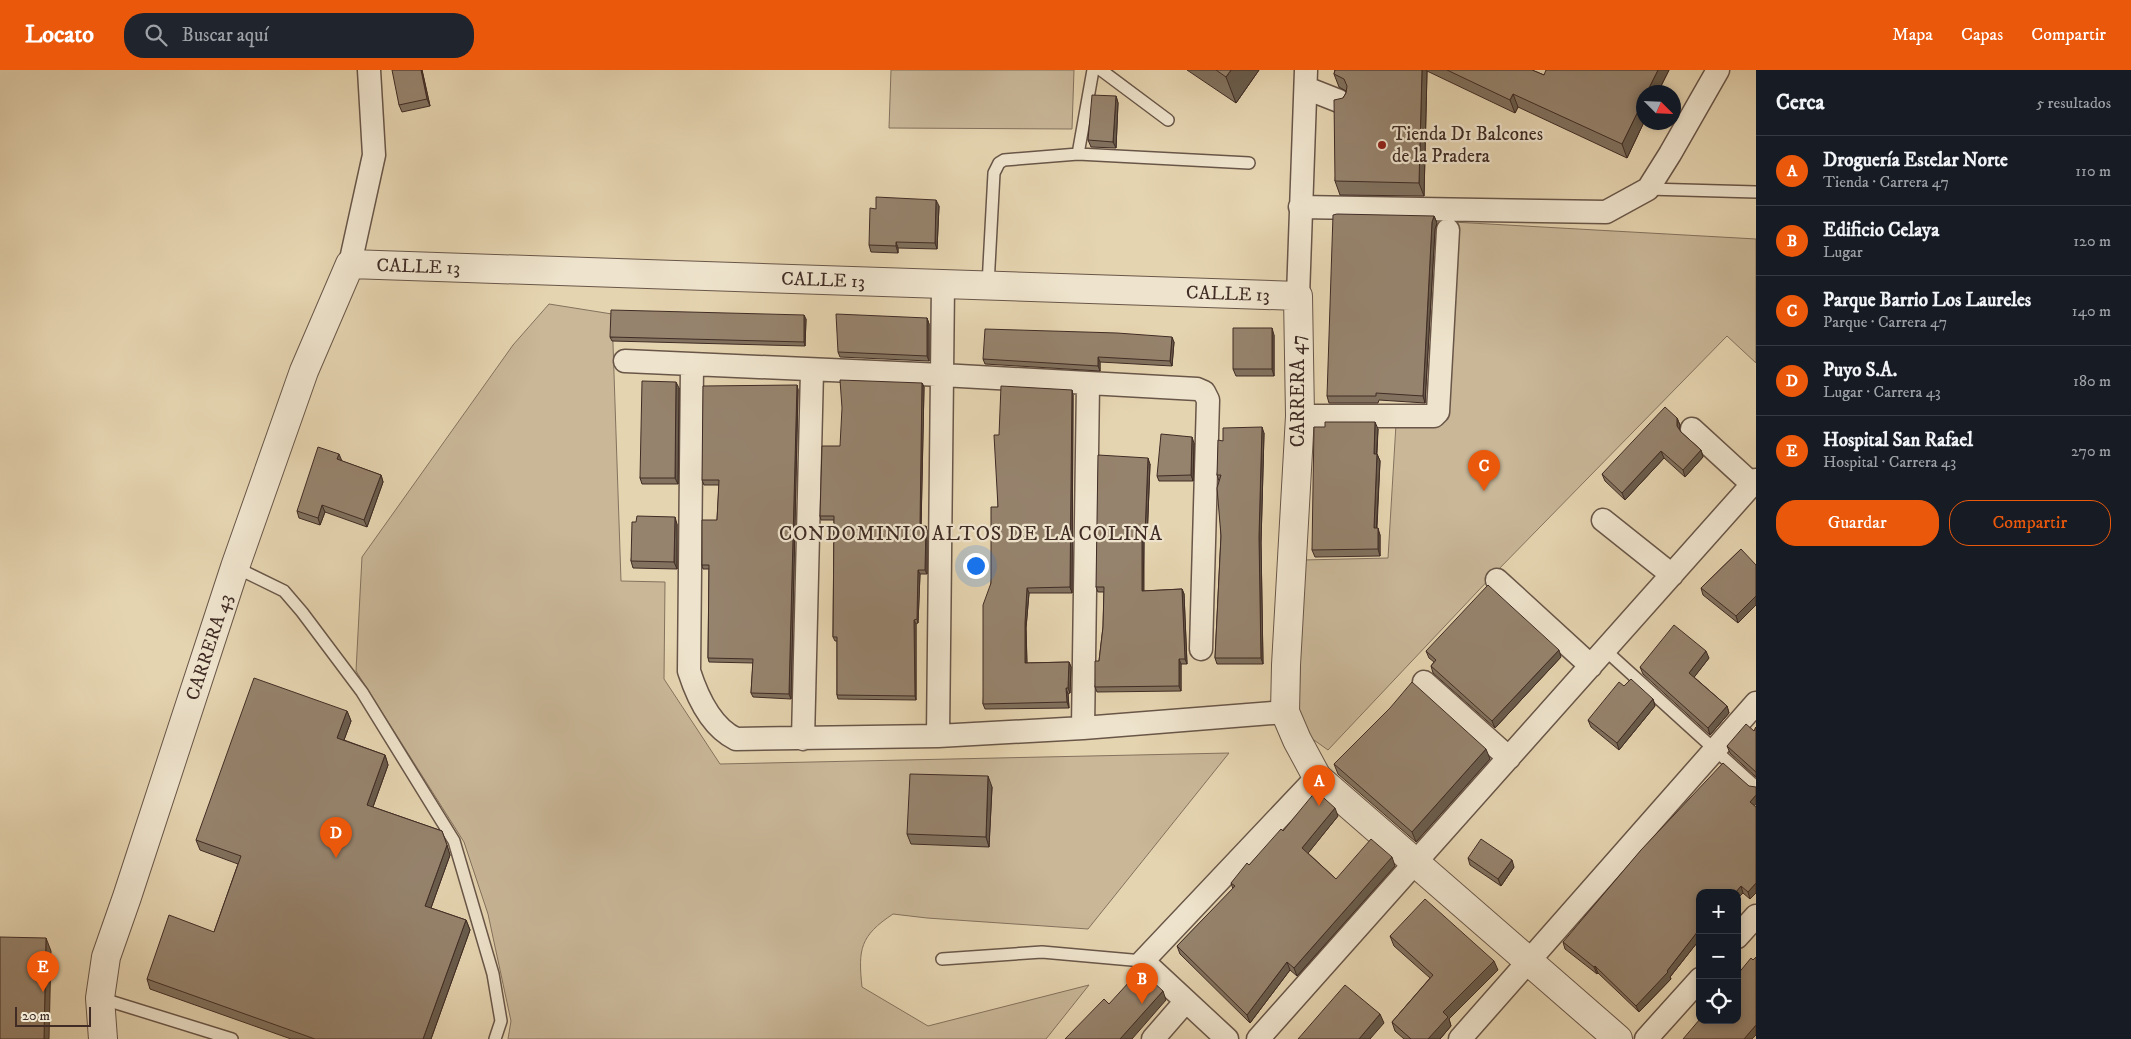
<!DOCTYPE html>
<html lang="es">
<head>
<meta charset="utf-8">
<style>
	body { margin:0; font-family:"IM FELL DW Pica",serif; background:#20242c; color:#f1f3f6 }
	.controls { position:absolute; right:15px; bottom:15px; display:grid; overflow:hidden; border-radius:10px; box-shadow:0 2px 8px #0003 }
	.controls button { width:45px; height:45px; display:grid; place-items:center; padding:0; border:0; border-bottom:1px solid #363941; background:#171b24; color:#f1f3f6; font:25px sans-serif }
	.compass { position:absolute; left:1636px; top:15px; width:45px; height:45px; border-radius:50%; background:#171b24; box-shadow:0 2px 8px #0003; rotate:114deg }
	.scale { position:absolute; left:15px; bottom:12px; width:76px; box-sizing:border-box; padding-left:5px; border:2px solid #402c25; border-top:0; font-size:14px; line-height:18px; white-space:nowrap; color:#402c25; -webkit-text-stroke:4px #eee3cc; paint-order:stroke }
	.you { position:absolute; left:975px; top:495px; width:18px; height:18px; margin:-12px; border:4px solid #fff; border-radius:50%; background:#1a73e8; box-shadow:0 0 0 8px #1a73e833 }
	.badge { display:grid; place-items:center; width:32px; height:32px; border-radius:50%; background:#ea580c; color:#fff; font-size:16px; font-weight:700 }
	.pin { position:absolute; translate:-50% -41px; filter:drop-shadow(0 1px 2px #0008) }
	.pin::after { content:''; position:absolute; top:26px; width:18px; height:15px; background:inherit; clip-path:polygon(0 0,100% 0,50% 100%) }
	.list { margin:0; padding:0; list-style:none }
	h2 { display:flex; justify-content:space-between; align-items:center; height:65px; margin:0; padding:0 20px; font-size:21px }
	h2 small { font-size:16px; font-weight:400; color:#9ea1a6 }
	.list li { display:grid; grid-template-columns:32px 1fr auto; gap:15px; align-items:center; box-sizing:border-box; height:70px; padding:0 20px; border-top:1px solid #363941 }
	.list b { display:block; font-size:19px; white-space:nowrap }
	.list p { margin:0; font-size:16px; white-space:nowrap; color:#9ea1a6 }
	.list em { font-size:16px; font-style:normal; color:#9ea1a6 }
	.actions { display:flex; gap:10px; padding:15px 20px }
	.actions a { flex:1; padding:11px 0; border:1px solid #ea580c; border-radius:20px; text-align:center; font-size:18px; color:#ea580c }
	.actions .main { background:#ea580c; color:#fff }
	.icon { flex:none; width:28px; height:28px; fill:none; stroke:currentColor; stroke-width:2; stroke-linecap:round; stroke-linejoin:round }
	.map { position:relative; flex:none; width:1756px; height:969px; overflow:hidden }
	header { display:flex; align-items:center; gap:30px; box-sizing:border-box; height:70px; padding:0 25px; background:#ea580c; color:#fff }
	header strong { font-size:24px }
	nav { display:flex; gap:28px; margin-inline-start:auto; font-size:18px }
	.search { width:350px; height:45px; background:#20242c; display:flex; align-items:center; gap:12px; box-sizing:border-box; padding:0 18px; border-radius:20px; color:#9ea1a6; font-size:19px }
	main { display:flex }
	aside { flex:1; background:#171b24 }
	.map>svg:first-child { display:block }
	.green { fill:#c9b798; stroke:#84725e }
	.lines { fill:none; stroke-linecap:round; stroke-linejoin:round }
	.service-casing { stroke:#695648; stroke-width:14 }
	.minor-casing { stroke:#695648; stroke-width:25 }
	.tertiary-casing { stroke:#695648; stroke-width:30 }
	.service { stroke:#eee3cc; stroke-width:11 }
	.minor { stroke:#eee3cc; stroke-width:22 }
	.tertiary { stroke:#eee3cc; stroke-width:28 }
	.wall { fill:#81715e; stroke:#402c25 }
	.shaded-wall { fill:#695c4c; stroke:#402c25 }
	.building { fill:#96836d; stroke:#402c25 }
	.poi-dot { fill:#8f2418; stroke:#eee3cc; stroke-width:2 }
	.labels { text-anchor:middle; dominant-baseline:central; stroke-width:4.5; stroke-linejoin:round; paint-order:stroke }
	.poi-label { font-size:19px; fill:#402c25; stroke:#eee3cc; text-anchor:start }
	.street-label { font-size:19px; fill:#402c25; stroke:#eee3cc }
	.neighbourhood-label { font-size:20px; letter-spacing:1px; fill:#402c25; stroke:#eee3cc }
</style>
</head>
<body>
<header>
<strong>Locato</strong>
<div class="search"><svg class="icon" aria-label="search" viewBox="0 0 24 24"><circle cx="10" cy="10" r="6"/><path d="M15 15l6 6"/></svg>Buscar aquí</div>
<nav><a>Mapa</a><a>Capas</a><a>Compartir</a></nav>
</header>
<main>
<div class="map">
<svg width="1756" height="969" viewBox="0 0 1756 969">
	<rect width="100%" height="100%" fill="#e5d4b0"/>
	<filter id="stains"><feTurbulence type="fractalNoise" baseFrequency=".004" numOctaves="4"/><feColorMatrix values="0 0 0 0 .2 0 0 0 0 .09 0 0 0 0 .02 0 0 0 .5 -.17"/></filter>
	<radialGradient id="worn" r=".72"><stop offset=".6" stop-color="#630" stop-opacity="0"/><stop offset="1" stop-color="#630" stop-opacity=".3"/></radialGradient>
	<!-- green -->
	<path class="green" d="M891 0H1074L1072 59 889 58Z
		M1453 152 1756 169V293L1727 266 1494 504 1328 680 1304 663 1299 639 1303 490 1388 488 1396 354 1442 351Z
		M549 234 612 244 621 511 665 512 664 609 720 694 1229 683 1088 859 927 848 893 844C860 866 858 879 862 917L928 956 1089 915 1046 969H508L511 951 488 844 464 772 356 601 362 487 513 275Z"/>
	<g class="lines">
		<defs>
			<path id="service" d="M1101 0 1168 50
				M1078 84 1093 0
				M1648 119 1756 122
				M988 215 994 103 999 93 1004 90 1078 84 1249 93
				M235 497 284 521 302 542 362 622 454 771 493 904 501 951 495 969
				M1605 580 1756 717
				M942 889 1042 882 1143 891
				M100 928 232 969"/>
			<path id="minor" d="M1306 18 1339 31
				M1300 137 1606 142 1648 119 1670 84 1718 0
				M350 194 374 85 369 0
				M1298 226 1306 0
				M625 291 942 305 1197 319 1204 322 1208 330 1201 579
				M692 295 689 601C697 626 711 657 736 669L938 666 1083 658 1285 642
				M1300 346H1434L1438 342 1448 160
				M1692 359 1752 414
				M1603 450 1672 505
				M1497 510 1591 596
				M1424 612 1509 688
				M1083 658 1088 314
				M938 666 943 214
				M803 669 812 301
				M1737 867 1756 846
				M1153 969 1186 931
				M1227 969 1143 891 1317 707
				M1258 969 1756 410
				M1460 969 1756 633
				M1646 969 1700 909"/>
			<g id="tertiary">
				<path id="s1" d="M103 969 100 928 106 887 127 827 235 497 304 301 350 194 1298 226 1300 346 1286 595 1285 642 1297 670 1317 707 1618 969"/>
			</g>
		</defs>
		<!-- service casing -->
		<use href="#service" class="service-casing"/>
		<!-- minor casing -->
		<use href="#minor" class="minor-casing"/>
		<!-- tertiary casing -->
		<use href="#tertiary" class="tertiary-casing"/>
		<!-- service -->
		<use href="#service" class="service"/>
		<!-- minor -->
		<use href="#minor" class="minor"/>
		<!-- tertiary -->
		<use href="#tertiary" class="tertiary"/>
	</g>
	<!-- wall -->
	<path class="wall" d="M422 0 430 36 402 42 399 35Z
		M1187 0H1259L1236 33Z
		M1335 0H1532L1544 5 1669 0 1658 22H1644V52L1627 88 1518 37 1515 43 1427 1 1424 126 1340 125 1335 111 1343 28 1346 23V21L1339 17 1334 4Z
		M1116 26 1118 33 1116 78 1091 77 1088 70Z
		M939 136 937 179 898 178V183L871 182 869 175Z
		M1434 146 1437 153 1435 159 1425 333 1379 330 1378 333H1329L1327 326Z
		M927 248 929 254V291L840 287 838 282Z
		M806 249 805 276 612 271 610 267Z
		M1274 265V306H1236L1233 299Z
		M1174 272 1172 296 1100 292V301L985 294 983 289Z
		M922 313 924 317 921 456 927 460V504H920L918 553 916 554V630L838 629 837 625V571H835L833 567 834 450H821L820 446 840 376Z
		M797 315 798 320 791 629 753 627 751 623 753 593 709 592 708 588 709 499H703L702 495 717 450 719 415H704L702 410Z
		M679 318 678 414H642L640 408Z
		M1073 325 1072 523H1029L1026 558 1027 593 1069 592 1071 597 1070 623 1068 624 1069 638 985 639 983 634 991 513 998 437 999 365Z
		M1677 348 1680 355 1679 360 1681 362 1701 380 1703 387 1685 407 1664 388 1625 430 1605 411 1602 404Z
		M1378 359 1377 384 1380 391 1377 458 1380 465V486L1315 487 1312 480Z
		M1264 363 1261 473 1263 594H1217L1215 588 1221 466 1219 411 1217 405 1223 371Z
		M1194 373 1193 411H1159L1157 406Z
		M342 391 381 405 383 412 367 457 325 442 320 455 299 448 297 441Z
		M1150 394 1147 470H1144V521L1182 519 1184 524 1187 594H1181V621L1097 622 1095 617 1099 591 1103 557 1104 522H1098L1096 517Z
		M636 452 677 454V499L633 498 631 491Z
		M1741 479 1738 553 1703 525 1701 518Z
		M1426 581 1561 587 1495 658 1433 603 1431 596 1434 592 1429 588Z
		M1709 588 1694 607 1727 636 1729 643 1710 665 1643 604 1640 597Z
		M1624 616 1653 629 1655 636 1619 680 1591 657 1588 650Z
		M1390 638 1490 689 1416 772 1338 704 1334 694Z
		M347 641 351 651 344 670 385 685 388 695 373 737 442 761 450 785 431 838 466 850 470 860 431 969H291L150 919 147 909 214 862 238 794 200 780 196 770Z
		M1756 657V707L1730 683 1727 676 1754 661Z
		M992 717 989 777 911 774 907 764Z
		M1755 736 1756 737V823L1750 829 1743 823 1737 829V823H1700V869L1670 907 1671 909 1639 942 1598 903 1597 904 1565 879 1563 872Z
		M1338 746 1308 783 1336 809 1395 796 1297 906 1290 900 1250 953 1180 884 1177 876 1233 819 1231 813 1283 761Z
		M1468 788 1514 797 1501 816 1470 795Z
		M1390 866 1498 900 1449 949 1451 956 1440 969H1404L1395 961 1392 952 1430 908 1394 876Z"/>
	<!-- shaded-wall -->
	<path class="shaded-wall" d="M421 0H422L430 36 427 29Z
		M1231 0H1259L1236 33 1226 7Z
		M1422 0H1426L1427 1 1424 126 1419 113Z
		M1658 0H1669L1658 22H1647Z
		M1513 24 1518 37 1515 43 1510 30Z
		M1116 26 1118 33 1116 78 1113 72Z
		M1644 29V52L1627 88 1622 74Z
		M936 130 939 136 937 179 935 173Z
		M1434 146 1437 153 1435 159 1425 333 1423 326 1432 152Z
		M896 172 898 178V183L896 176Z
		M804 245 806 249 805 276 804 272Z
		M927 248 929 254V291L927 286Z
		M1272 258 1274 265V306L1272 299Z
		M1172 267 1174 272 1172 296 1170 291Z
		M1098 287 1100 292V301L1098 296Z
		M676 312 679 318 678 414 675 408Z
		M922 313 924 317 921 460 920 456Z
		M797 315 798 320 791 629 789 624Z
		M1072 320 1073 325 1072 523 1070 517Z
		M1677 348 1680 355 1679 362 1677 356Z
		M1375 352 1378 359 1376 391 1374 384Z
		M1262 357 1264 363 1261 473 1263 594 1261 588 1259 467Z
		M1192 367 1194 373 1193 411 1191 405Z
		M1701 380 1703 387 1685 407 1683 400Z
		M1661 381 1664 388 1625 430 1622 423Z
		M339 384 342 391 337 389Z
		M1377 384 1380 391 1376 465 1374 458Z
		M1148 388 1150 394 1147 470 1145 465Z
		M381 405 383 412 367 457 364 450Z
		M322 435 325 442 320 455 318 448Z
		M675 447 677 454V499L674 492Z
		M926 456 927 460V504L925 500Z
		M1378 458 1380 465V486L1378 479Z
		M1142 465 1144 470 1143 526 1142 521Z
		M918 500 920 504 918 553 917 549Z
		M1027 518 1029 523 1026 558 1027 598 1025 593V553Z
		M1182 519 1184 524 1187 594 1185 589Z
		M1756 526V535L1738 553 1736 546Z
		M914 550 916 554V630L915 626Z
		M1559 580 1561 587 1495 658 1492 651Z
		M1706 581 1709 588 1692 610 1689 603Z
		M1179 589 1181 594V621L1179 616Z
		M1069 592 1071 597 1070 623 1068 618Z
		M1066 618 1068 624 1069 638 1067 632Z
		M1653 629 1655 636 1619 680 1617 673Z
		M1727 636 1729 643 1710 665 1708 658Z
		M347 641 351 651 341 678 337 668Z
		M1486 679 1490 689 1416 772 1412 762Z
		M385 685 388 695 370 745 367 735Z
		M988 706 992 717 989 777 986 767Z
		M1756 725V734L1752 739 1750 732Z
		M1335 738 1338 746 1305 787 1302 778Z
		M447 775 450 785 428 846 425 836Z
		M1392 787 1395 796 1297 906 1294 898Z
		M1512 790 1514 797 1501 816 1498 809Z
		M1756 813V823L1750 829 1748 822Z
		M1741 816 1743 823 1737 829V823H1735Z
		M466 850 470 860 431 969H423Z
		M1698 861 1700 869 1670 907 1671 909 1639 942 1636 936 1667 901Z
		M46 868 51 881 49 969H44Z
		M1494 891 1498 900 1449 949 1451 956 1440 969H1428L1443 942Z
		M1287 892 1290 900 1250 953 1247 945Z
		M1595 896 1598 903 1597 904 1594 897Z
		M1163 921 1166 930 1132 969H1120Z
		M1380 944 1384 953 1370 969H1359Z
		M1756 955V965L1752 969H1744Z"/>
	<!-- building -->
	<path class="building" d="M392 0H421L427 29 399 35Z
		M1216 0H1231L1226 7Z
		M1335 0H1422L1419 113 1335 111 1334 30 1343 28 1346 23 1347 16 1344 9 1334 4Z
		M1447 0H1532L1544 5 1546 0H1658L1647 22H1644V29L1622 74 1513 24 1510 30Z
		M1092 25 1116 26 1113 72 1088 70Z
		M876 127 936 130 935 173 896 172V176L869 175 870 138 876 139Z
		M1337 144 1434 146 1432 152 1423 326 1376 323V326H1327L1333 145Z
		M611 240 804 245V272L610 267Z
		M836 244 927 248V286L838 282Z
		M1233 258H1272V299H1233Z
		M985 259 1117 263 1172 267 1170 291 1098 287V296L983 289Z
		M840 310 922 313 920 456H926L925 500H918L917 549 914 550 915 626 837 625V567H833L834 446H820L822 376H840L842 338Z
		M642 311 676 312 675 408H640Z
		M797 315 789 624 751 623 753 589 708 588 709 495H702V450H717L719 410H702L703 316Z
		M1001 316 1072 320 1070 517 1027 518 1025 553V593L1069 592 1068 618H1066L1067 632 983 634V535L991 513V437H998L994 365H999Z
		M1665 337 1677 348V356L1681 362 1701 380 1683 400 1661 381 1622 423 1602 404Z
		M1325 352H1375L1374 384H1377L1374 458H1378V479L1312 480 1314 357H1325Z
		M1262 357 1259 467 1261 588H1215L1221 466 1217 418 1221 405H1217L1218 370 1223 371V358Z
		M1161 364 1192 367 1191 405 1157 406Z
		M318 377 339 384 337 389 381 405 364 450 322 435 318 448 297 441Z
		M1098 385 1148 388 1145 465H1142V521L1182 519 1185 589H1179V616L1095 617V591H1099L1103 557 1104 517H1096Z
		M637 446 675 447 674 492 631 491 632 452H636Z
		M1741 479 1756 495V526L1736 546 1701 518Z
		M1488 515 1559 580 1492 651 1431 596 1436 590 1426 581Z
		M1674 555 1706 581 1689 603 1727 636 1708 658 1640 597Z
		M254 608 347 641 337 668 385 685 367 735 442 761 447 775 425 836 466 850 423 969H315L147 909 169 845 214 862 241 786 196 770Z
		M1631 609 1653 629 1617 673 1588 650 1619 612 1624 616Z
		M1412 612 1486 679 1412 762 1334 694 1390 638Z
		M1746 654 1754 661 1756 657V702L1727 676Z
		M1723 693 1749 716 1756 717V725L1750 732 1756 737V813L1748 822 1741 816 1735 823H1700V862L1698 861 1667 901 1668 902 1636 936 1595 896 1594 897 1563 872 1641 780Z
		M910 704 988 706 986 767 907 764Z
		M1316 721 1335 738 1302 778 1336 809 1371 769 1392 787 1294 898 1287 892 1247 945 1177 876 1235 816 1231 813 1247 793 1249 795 1281 759 1283 761Z
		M1481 769 1512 790 1498 809 1468 788Z
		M1425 829 1494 891 1443 942 1448 947 1428 969H1411L1392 952 1433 905 1390 866Z
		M0 867 46 868 44 969H0Z
		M1756 887V955L1744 969H1683L1700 949V950H1737V905L1751 888 1753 890Z
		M1140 900 1163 921 1120 969H1065L1104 929 1109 934Z
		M1345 915 1380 944 1359 969H1298Z"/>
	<!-- markers -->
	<circle class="poi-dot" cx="1382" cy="75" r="5"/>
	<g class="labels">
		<!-- poi labels -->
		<g class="poi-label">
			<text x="1392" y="64">Tienda D1 Balcones<tspan x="1392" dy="22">de la Pradera</tspan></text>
		</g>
		<!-- street labels -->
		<g class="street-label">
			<text stroke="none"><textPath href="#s1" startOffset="886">CALLE 13</textPath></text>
			<text stroke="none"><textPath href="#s1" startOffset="1291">CALLE 13</textPath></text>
			<text stroke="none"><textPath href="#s1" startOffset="1696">CALLE 13</textPath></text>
			<text transform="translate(1298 321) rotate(-90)">CARRERA 47</text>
			<text stroke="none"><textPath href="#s1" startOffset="409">CARRERA 43</textPath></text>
		</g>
		<!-- neighbourhood labels -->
		<g class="neighbourhood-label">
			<text x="971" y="464">CONDOMINIO ALTOS DE LA COLINA</text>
		</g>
	</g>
	<rect width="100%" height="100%" filter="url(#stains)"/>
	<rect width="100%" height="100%" fill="url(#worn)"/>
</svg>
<div class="controls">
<button>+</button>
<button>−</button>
<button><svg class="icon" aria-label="locate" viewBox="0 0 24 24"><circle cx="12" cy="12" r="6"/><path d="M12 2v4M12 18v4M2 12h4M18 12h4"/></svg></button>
</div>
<svg class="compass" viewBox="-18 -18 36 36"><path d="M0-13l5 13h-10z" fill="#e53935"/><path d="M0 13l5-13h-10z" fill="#9ea1a6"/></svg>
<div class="scale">20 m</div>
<div class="you"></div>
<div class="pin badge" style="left:1319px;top:736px">A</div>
<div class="pin badge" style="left:1142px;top:934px">B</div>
<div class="pin badge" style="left:1484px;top:421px">C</div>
<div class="pin badge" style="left:336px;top:788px">D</div>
<div class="pin badge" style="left:43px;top:922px">E</div>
</div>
<aside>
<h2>Cerca<small>5 resultados</small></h2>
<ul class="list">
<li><span class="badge">A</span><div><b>Droguería Estelar Norte</b><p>Tienda · Carrera 47</p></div><em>110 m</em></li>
<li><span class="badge">B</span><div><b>Edificio Celaya</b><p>Lugar</p></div><em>120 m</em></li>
<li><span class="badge">C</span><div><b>Parque Barrio Los Laureles</b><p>Parque · Carrera 47</p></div><em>140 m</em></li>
<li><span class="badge">D</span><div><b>Puyo S.A.</b><p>Lugar · Carrera 43</p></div><em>180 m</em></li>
<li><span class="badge">E</span><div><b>Hospital San Rafael</b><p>Hospital · Carrera 43</p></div><em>270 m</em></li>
</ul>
<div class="actions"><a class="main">Guardar</a><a>Compartir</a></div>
</aside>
</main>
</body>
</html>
